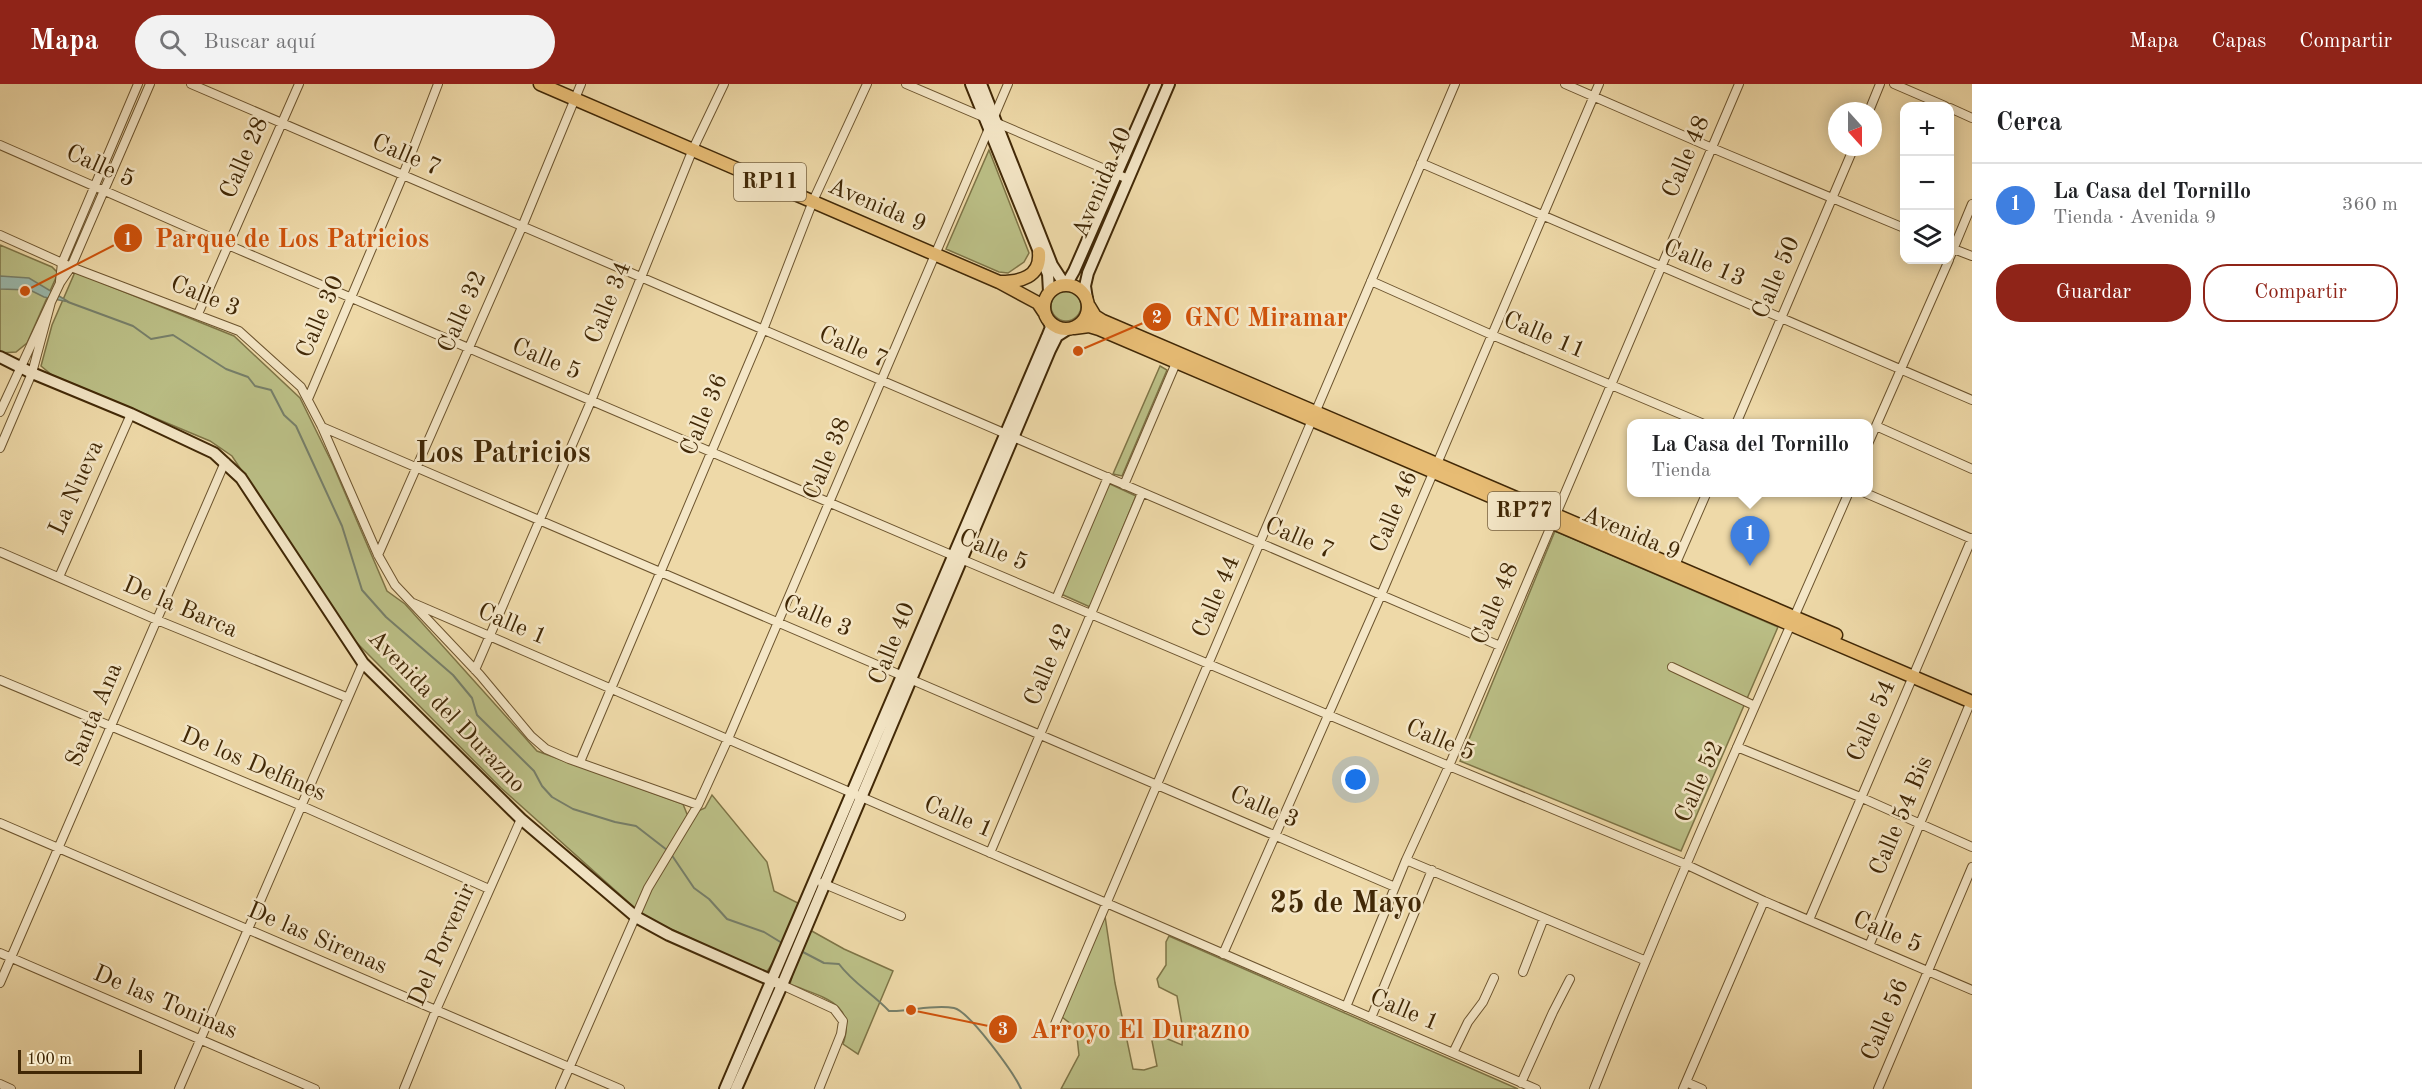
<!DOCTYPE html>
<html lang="es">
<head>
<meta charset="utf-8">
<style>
	body { margin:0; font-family:"Old Standard TT",serif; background:#f2f2f2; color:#202124 }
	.controls { position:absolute; right:18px; top:18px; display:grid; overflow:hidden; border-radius:12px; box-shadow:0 3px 15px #0003 }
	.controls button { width:54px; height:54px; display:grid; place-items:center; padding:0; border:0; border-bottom:2px solid #e0e0e0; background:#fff; color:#202124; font:30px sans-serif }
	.compass { position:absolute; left:1828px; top:18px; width:54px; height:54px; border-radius:50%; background:#fff; box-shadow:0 3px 15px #0003; rotate:159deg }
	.scale { position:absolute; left:18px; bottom:15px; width:124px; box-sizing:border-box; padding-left:6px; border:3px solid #412806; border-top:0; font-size:16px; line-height:21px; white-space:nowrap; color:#412806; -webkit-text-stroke:4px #f4e6c6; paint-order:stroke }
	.you { position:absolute; left:1356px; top:696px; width:21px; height:21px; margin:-15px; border:4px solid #fff; border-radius:50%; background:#1a73e8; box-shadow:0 0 0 9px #1a73e833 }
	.badge { display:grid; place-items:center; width:39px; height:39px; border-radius:50%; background:#8f2418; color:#fff; font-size:20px; font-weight:700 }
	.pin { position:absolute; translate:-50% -50px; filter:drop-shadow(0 2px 3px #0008) }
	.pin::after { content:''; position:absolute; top:32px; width:21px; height:18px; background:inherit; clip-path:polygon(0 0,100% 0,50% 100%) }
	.popup { position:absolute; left:1627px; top:335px; width:246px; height:78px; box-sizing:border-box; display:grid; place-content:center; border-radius:12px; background:#fff; filter:drop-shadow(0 2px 4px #0005); font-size:20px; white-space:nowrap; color:#757577 }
	.popup b { font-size:22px; color:#202124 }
	.popup::after { content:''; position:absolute; left:50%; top:100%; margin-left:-12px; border:12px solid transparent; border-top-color:#fff }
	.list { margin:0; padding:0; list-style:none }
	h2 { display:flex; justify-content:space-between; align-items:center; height:78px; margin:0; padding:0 24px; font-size:26px }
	h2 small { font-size:20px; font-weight:400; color:#757577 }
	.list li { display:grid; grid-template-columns:39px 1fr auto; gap:18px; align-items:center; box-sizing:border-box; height:84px; padding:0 24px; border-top:2px solid #e0e0e0 }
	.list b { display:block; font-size:22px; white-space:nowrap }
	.list p { margin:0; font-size:20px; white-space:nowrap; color:#757577 }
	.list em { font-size:20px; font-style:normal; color:#757577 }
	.actions { display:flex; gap:12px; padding:18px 24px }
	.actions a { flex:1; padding:14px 0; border:2px solid #8f2418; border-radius:24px; text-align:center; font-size:21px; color:#8f2418 }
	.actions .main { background:#8f2418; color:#fff }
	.icon { flex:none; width:33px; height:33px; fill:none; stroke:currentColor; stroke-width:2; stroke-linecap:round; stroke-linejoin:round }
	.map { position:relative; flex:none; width:1972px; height:1005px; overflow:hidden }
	header { display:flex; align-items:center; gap:36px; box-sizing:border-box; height:84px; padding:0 30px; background:#8f2418; color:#fff }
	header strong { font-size:28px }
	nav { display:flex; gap:33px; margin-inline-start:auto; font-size:21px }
	.search { width:420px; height:54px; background:#f2f2f2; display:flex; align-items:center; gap:15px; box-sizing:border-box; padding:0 21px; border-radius:33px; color:#757577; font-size:22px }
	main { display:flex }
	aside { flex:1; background:#fff }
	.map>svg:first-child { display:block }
	.green { fill:#bbbf86; stroke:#7e7446; stroke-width:1.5 }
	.water { fill:#9ab9ad; stroke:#767f6a; stroke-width:1.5 }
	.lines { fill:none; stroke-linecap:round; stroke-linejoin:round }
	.stream { stroke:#767f6a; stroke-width:2 }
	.street-casing { stroke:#6c542e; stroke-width:10 }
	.secondary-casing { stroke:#412806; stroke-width:14 }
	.primary-casing { stroke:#412806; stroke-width:15 }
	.street { stroke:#f4e6c6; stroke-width:8 }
	.secondary { stroke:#f4e6c6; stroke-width:10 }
	.primary { stroke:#e7bc74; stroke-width:12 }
	.labels { text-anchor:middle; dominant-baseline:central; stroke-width:5; stroke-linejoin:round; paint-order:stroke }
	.shield { fill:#f4e6c6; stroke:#776140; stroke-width:1.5 }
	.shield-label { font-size:22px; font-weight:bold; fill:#412806 }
	.street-label { font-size:24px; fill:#412806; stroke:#f4e6c6 }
	.district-label { font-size:30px; font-weight:bold; fill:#412806; stroke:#f4e6c6 }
	.leader { fill:none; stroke:#cf520b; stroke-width:2 }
	.callout-dot { fill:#cf520b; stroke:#f4e6c6; stroke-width:2 }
	.mark-label { font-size:18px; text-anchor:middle; font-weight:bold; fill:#fff }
	.callout-label { font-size:26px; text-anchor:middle; font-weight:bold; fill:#cf520b; stroke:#f4e6c6; stroke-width:5; stroke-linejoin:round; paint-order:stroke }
</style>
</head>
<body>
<header>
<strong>Mapa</strong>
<div class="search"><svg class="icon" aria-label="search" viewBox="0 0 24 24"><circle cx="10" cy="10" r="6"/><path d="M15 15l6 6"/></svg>Buscar aquí</div>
<nav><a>Mapa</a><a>Capas</a><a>Compartir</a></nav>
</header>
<main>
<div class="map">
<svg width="1972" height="1005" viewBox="0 0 1972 1005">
	<rect width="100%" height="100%" fill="#eed9a8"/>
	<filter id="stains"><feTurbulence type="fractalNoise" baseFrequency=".00333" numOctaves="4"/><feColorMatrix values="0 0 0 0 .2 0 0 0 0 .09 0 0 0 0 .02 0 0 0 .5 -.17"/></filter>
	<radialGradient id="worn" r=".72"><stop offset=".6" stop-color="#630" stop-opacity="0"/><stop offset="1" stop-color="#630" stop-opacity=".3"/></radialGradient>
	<!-- green -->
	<path class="green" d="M989 66 1029 169 1024 178 1008 189 999 188 946 165Z
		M0 161 52 183 58 189 27 259 16 268 0 269Z
		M75 188 234 252 300 314 333 381 387 507 405 520 537 667 683 720 687 730 693 734 698 727 705 724 712 711 767 778 774 807 800 820 782 865 766 889 645 833 501 704 354 556 232 372 210 357 52 291 41 282 52 241Z
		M1051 222a15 15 0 1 1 30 0a15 15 0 1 1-30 0Z
		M1160 282 1167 286 1122 392 1113 390Z
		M1108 399 1136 412 1090 523 1061 510Z
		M1555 447 1778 543 1681 767 1460 677Z
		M1105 832 1115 899 1133 985 1144 986 1157 982 1152 957 1158 951 1182 961 1183 946 1177 912 1159 903 1157 895 1166 881V858L1169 852 1518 1005H1061L1079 971 1076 944 1062 933Z
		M810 846 844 865 893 887 858 970 843 960C858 918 820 913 790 900L798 871Z"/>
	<!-- water -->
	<path class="water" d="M0 192 29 194 69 218 44 213 30 206 0 205Z"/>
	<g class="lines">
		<!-- stream -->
		<path class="stream" d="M68 218 133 242 151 255 173 251 226 285 248 293 255 302 271 306 284 331 296 342 342 442 362 506 386 533 453 591 472 614 477 631 534 687 542 702 552 713 573 725 615 738 636 742 667 766
			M671 770 694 804 709 815 727 835 764 848 782 859
			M801 867 824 879 839 880C853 899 873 910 889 927 910 928 932 920 954 924 969 927 1014 989 1021 1005"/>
		<defs>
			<path id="street" d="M191 0 1500 562
				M906 0 1128 95
				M1565 0 1712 64 1904 144
				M1894 0 1945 22
				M1950 24 1972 34
				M1869 27 1880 0
				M0 61 228 161 961 475 1449 682 1685 780 1764 817 1972 906
				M1421 79 1972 316
				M0 151 71 183 239 247 301 303 322 343 378 471 395 501 480 591 531 652 546 665 569 675 698 721
				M1951 164 1972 172
				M1950 173 1972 120
				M60 197 62 179 138 0
				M1371 197 1492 251 1704 340
				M51 218 60 199 71 183 150 0
				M198 230 299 0
				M308 315 403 91 438 0
				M0 328 51 218 32 289 0 364
				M1736 340 1854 63
				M1876 342 1972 385
				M322 343 1395 803
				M1868 360 1949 176
				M1124 401 1176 279
				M1863 408 1972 455
				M0 468 157 536 346 613
				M378 471 522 143 581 0
				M1673 486 1707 408
				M59 493 131 330
				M1056 515 1108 393
				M413 519 1536 1005
				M1672 583 1755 622
				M475 586 591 317 693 65 724 0
				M0 596 302 722 489 805
				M1737 663 1860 713 1972 763
				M580 678 763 246 813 117 867 0
				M0 739 620 1005
				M990 769 1142 409
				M1406 776 1644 876
				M822 799 901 832
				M1809 836 1972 454
				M1869 862 1971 617
				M0 869 315 1005
				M1223 870 1381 511 1599 0
				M1523 888 1544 834
				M0 899 225 378
				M782 901 834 925 843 937 841 950 819 1005
				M1346 923 1406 776 1449 682 1739 0
				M1371 934 1432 786
				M1055 940 1455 0
				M1453 969 1468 938 1483 918 1494 894
				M1686 998 1702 1005
				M1521 999 1553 928 1570 895
				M0 1000 11 1005
				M179 1005 363 579
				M404 1005 436 926 521 735
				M560 1005 648 804 698 721 728 655 1008 0
				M1594 1005C1673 804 1762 607 1849 408
				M1683 1005 1764 817
				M1878 1005 1972 783"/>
			<path id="secondary" d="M971 0 1048 190 1049 208
				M981 0 1052 181 1065 201
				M1066 201 1074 187 1156 0
				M1087 215 1085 202 1088 189 1169 0
				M0 273 32 289 131 330 214 369 241 394 363 579 521 735 636 833 669 851 782 901
				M725 1005 1047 253 1051 243 1049 238
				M736 1005 782 901 1050 266 1057 252 1068 245"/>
			<path id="primary" d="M540 0 999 198 1038 219 1044 228
				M1000 198C1020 198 1041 193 1039 169
				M1044 223a22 22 0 1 1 44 0a22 22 0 1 1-44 0Z
				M1089 222 1095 232 1103 237 1836 551
				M1074 244 1089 242 1099 245 1972 618"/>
		</defs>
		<!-- street casing -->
		<use href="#street" class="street-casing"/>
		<!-- secondary casing -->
		<use href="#secondary" class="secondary-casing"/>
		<!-- primary casing -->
		<use href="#primary" class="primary-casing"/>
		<!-- street -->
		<use href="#street" class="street"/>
		<!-- secondary -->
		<use href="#secondary" class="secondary"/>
		<!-- primary -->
		<use href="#primary" class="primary"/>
	</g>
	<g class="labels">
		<!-- shield labels -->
		<g class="shield">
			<rect x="734" y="79" width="72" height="38" rx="4.5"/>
			<rect x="1488" y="408" width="72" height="38" rx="4.5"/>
		</g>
		<g class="shield-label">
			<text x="770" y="98">RP11</text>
			<text x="1524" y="427">RP77</text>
		</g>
		<!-- street labels -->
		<g class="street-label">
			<text transform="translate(406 72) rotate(23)">Calle 7</text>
			<text transform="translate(1687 73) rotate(-67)">Calle 48</text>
			<text transform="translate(245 74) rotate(-66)">Calle 28</text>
			<text transform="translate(100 83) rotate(24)">Calle 5</text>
			<text transform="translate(1103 99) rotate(-67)">Avenida 40</text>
			<text transform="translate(877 122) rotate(23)">Avenida 9</text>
			<text transform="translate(1704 180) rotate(23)">Calle 13</text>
			<text transform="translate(1777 194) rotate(-67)">Calle 50</text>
			<text transform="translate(205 213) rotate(22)">Calle 3</text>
			<text transform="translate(609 219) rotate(-68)">Calle 34</text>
			<text transform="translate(463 228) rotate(-66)">Calle 32</text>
			<text transform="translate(321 233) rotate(-67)">Calle 30</text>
			<text transform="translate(1544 252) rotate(23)">Calle 11</text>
			<text transform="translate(853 264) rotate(23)">Calle 7</text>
			<text transform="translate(546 276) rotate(23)">Calle 5</text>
			<text transform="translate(705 331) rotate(-67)">Calle 36</text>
			<text transform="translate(828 375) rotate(-67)">Calle 38</text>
			<text transform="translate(77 404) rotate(-66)">La Nueva</text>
			<text transform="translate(1395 428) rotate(-67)">Calle 46</text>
			<text transform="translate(1631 450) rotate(23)">Avenida 9</text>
			<text transform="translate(1299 455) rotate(23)">Calle 7</text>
			<text transform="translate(993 467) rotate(23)">Calle 5</text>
			<text transform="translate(1217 513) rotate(-67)">Calle 44</text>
			<text transform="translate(1496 520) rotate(-67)">Calle 48</text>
			<text transform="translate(180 524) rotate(23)">De la Barca</text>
			<text transform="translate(817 533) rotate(23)">Calle 3</text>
			<text transform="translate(512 541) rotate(23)">Calle 1</text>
			<text transform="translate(893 560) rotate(-68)">Calle 40</text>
			<text transform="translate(1049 581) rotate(-67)">Calle 42</text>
			<text transform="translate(446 628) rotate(46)">Avenida del Durazno</text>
			<text transform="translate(95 631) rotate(-67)">Santa Ana</text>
			<text transform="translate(1872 637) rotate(-66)">Calle 54</text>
			<text transform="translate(1440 657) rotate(23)">Calle 5</text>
			<text transform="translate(253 681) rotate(23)">De los Delfines</text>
			<text transform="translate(1700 698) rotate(-66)">Calle 52</text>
			<text transform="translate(1264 724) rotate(23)">Calle 3</text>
			<text transform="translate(1902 732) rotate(-67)">Calle 54 Bis</text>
			<text transform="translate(958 734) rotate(23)">Calle 1</text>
			<text transform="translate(1887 849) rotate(23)">Calle 5</text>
			<text transform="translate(317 855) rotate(23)">De las Sirenas</text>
			<text transform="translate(443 861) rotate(-66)">Del Porvenir</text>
			<text transform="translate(165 919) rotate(23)">De las Toninas</text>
			<text transform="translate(1404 927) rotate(23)">Calle 1</text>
			<text transform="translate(1886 936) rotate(-67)">Calle 56</text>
		</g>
		<!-- district labels -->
		<g class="district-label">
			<text x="503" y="370">Los Patricios</text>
			<text x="1346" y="820">25 de Mayo</text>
		</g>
	</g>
	<!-- callouts -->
	<path class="leader" d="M25 207L128 154M1078 267L1157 233M911 926L1003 945"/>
	<g class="callout-dot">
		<circle cx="25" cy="207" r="6"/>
		<circle cx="1078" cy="267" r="6"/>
		<circle cx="911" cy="926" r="6"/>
		<circle cx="128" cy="154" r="15"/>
		<circle cx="1157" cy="233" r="15"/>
		<circle cx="1003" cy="945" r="15"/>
	</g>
	<g class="mark-label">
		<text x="128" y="161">1</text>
		<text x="1157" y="239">2</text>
		<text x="1003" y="951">3</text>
	</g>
	<g class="callout-label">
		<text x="292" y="163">Parque de Los Patricios</text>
		<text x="1266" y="242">GNC Miramar</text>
		<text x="1140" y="954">Arroyo El Durazno</text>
	</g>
	<rect width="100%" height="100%" filter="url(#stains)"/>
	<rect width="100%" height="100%" fill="url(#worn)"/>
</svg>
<div class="controls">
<button>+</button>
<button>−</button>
<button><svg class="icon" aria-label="layers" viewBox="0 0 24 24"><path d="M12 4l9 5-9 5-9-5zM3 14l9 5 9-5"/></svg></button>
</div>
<svg class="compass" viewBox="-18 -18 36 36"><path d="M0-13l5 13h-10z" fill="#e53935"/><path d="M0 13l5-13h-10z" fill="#757577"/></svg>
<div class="scale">100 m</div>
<div class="you"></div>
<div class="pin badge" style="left:1750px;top:482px;background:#3f7fe0">1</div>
<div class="popup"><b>La Casa del Tornillo</b>Tienda</div>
</div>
<aside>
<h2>Cerca<small></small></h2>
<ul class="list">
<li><span class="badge" style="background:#3f7fe0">1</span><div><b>La Casa del Tornillo</b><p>Tienda · Avenida 9</p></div><em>360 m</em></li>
</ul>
<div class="actions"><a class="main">Guardar</a><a>Compartir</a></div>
</aside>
</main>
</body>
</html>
